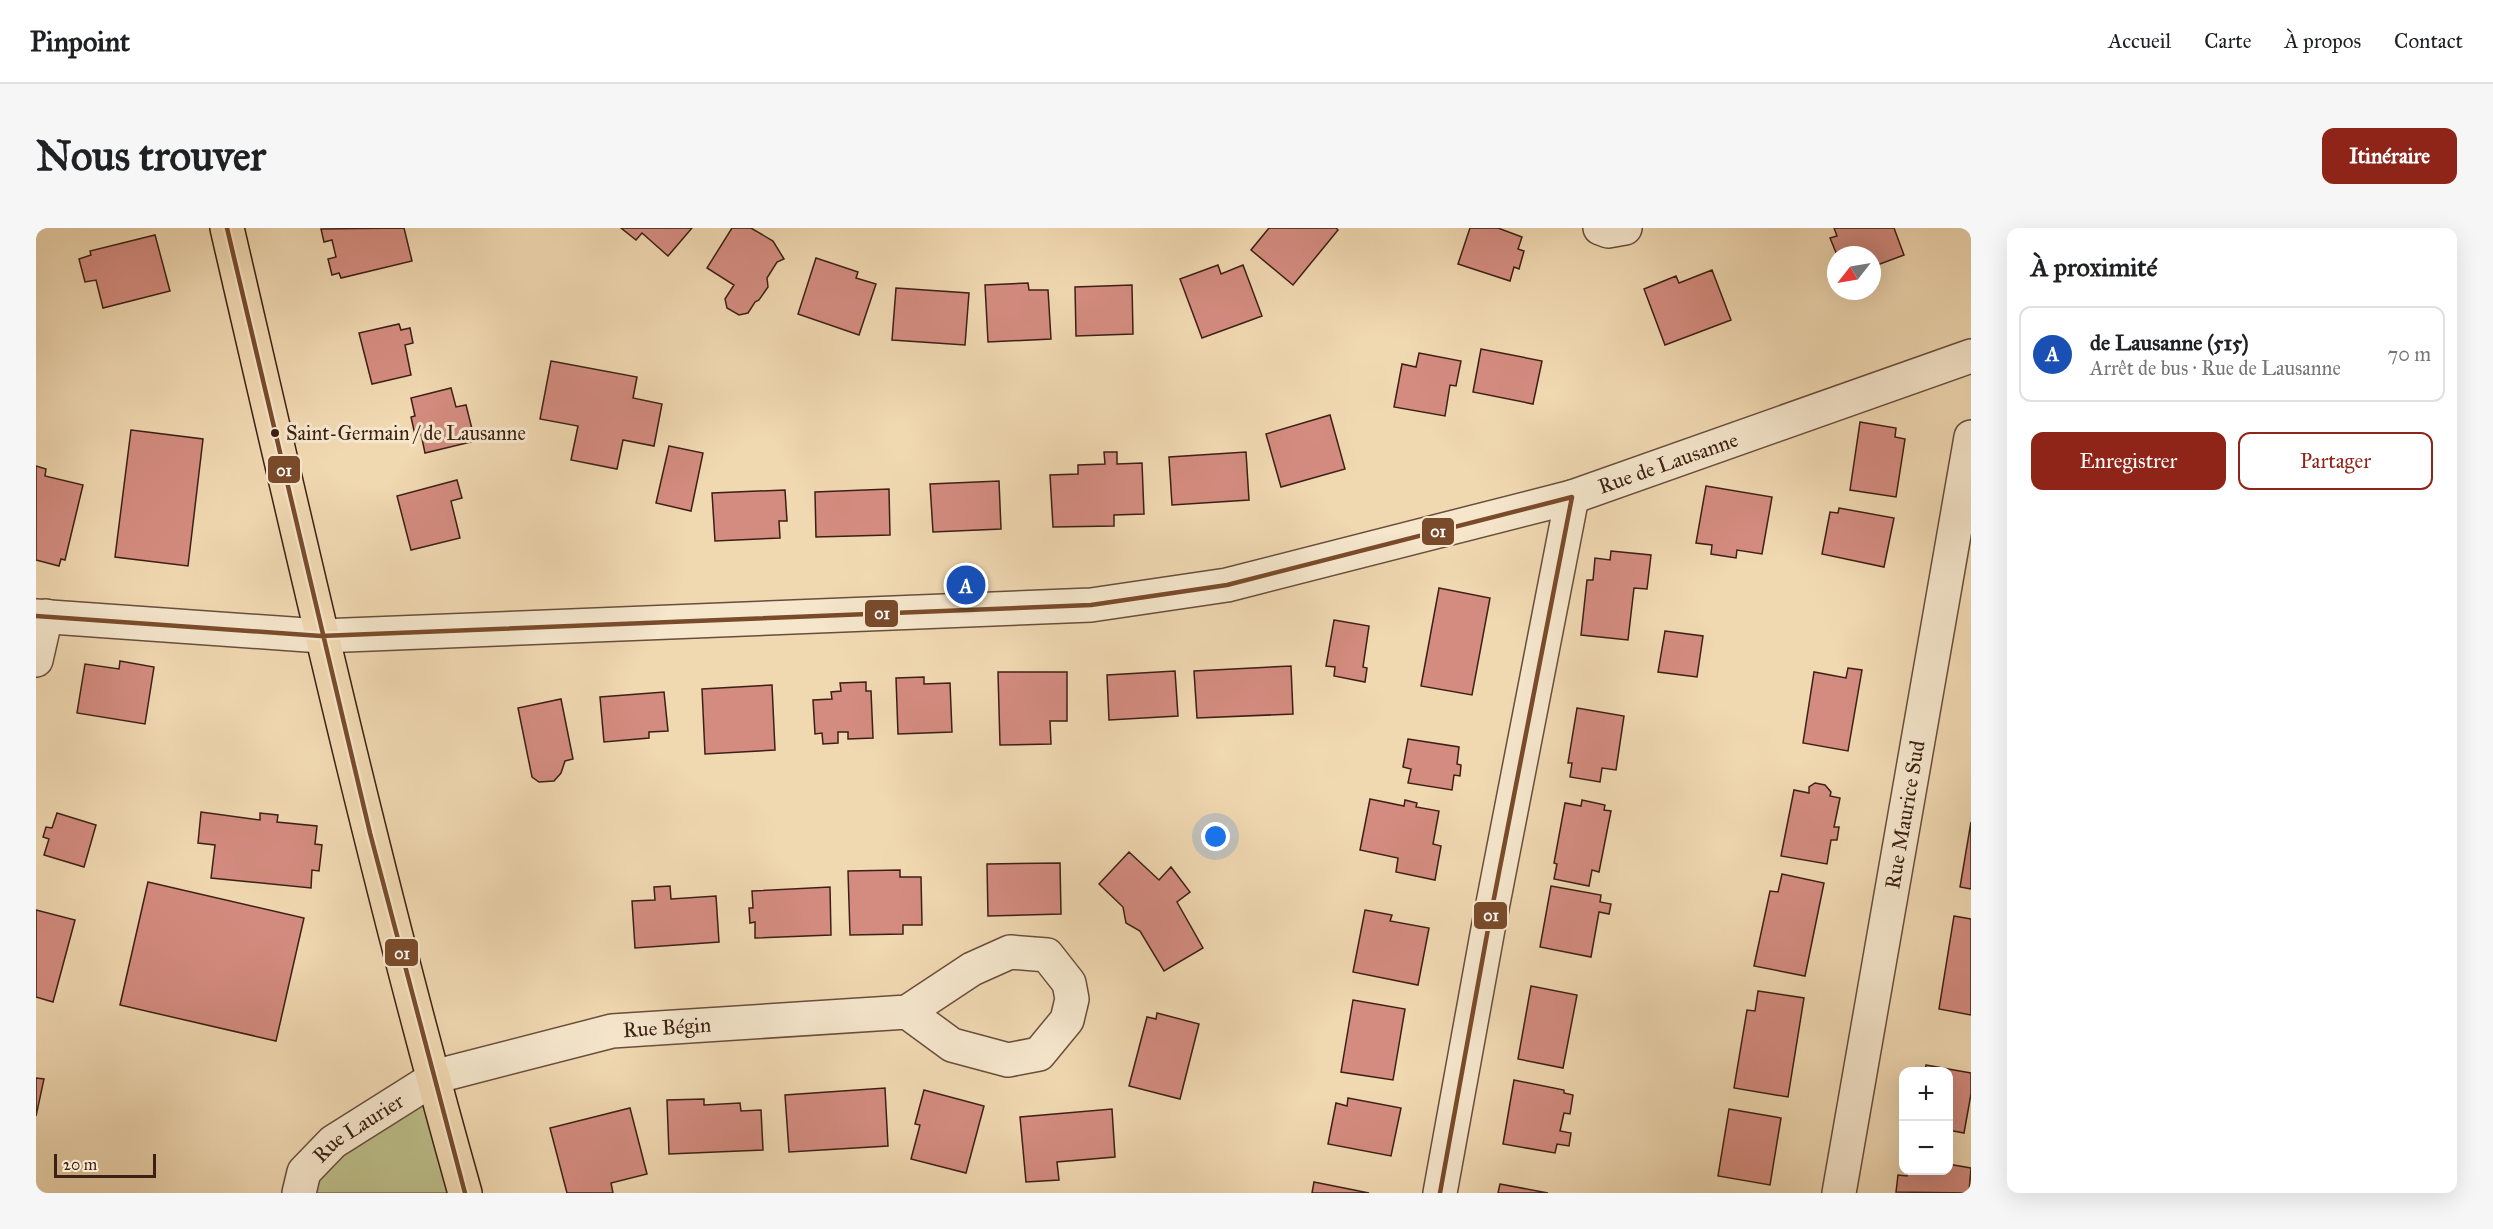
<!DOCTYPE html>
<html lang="fr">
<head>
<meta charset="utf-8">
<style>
	body { margin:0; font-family:"IM FELL Great Primer",serif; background:#f6f6f6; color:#202124 }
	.controls { position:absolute; right:18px; bottom:18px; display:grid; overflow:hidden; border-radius:12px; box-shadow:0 6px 24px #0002 }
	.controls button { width:54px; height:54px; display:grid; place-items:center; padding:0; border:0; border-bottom:2px solid #e0e0e0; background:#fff; color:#202124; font:30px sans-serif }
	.compass { position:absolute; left:1791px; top:18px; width:54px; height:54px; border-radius:50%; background:#fff; box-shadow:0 6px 24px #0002; rotate:239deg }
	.scale { position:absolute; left:18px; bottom:15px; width:102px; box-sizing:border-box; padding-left:6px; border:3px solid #3c2015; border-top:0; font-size:16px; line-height:21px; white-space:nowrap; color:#3c2015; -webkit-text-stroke:4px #f5e6cc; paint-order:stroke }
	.you { position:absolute; left:1180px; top:609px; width:21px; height:21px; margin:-15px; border:4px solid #fff; border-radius:50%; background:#1a73e8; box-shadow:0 0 0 9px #1a73e833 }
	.badge { display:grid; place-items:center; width:39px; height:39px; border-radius:50%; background:#8f2418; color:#fff; font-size:20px; font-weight:700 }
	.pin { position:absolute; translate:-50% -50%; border:3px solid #fff; box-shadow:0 2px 6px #0006 }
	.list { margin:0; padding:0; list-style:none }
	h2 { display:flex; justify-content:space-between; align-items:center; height:78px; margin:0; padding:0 24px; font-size:26px }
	h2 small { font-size:20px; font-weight:400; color:#757577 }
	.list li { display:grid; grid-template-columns:39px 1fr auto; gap:18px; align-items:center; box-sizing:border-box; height:96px; margin:0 12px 12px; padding:0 12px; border:2px solid #e0e0e0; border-radius:12px }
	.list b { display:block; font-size:22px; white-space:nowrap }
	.list p { margin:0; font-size:20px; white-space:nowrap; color:#757577 }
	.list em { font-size:20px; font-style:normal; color:#757577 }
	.actions { display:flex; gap:12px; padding:18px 24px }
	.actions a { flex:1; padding:14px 0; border:2px solid #8f2418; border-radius:12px; text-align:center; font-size:21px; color:#8f2418 }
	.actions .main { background:#8f2418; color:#fff }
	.map { position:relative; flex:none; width:1935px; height:965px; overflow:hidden; border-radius:12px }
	header { display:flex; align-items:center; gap:36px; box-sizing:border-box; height:84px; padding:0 30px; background:#fff; border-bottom:2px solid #e0e0e0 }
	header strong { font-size:28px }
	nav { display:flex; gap:33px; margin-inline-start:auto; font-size:21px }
	.intro { display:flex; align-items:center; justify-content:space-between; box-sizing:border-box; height:144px; padding:0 36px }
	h1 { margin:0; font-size:42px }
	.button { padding:15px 27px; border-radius:12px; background:#8f2418; color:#fff; font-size:21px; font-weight:700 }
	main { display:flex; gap:36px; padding:0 36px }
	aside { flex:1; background:#fff; border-radius:12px; box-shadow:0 6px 24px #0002 }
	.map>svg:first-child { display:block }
	.green { fill:#bcbe8a; stroke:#7c6f50; stroke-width:1.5 }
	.building { fill:#d48c80; stroke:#3c2015; stroke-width:1.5 }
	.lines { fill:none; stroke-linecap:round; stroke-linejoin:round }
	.minor-casing { stroke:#694e3c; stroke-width:36 }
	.tertiary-casing { stroke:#694e3c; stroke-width:36 }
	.primary-casing { stroke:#3c2015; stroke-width:36 }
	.minor { stroke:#f5e6cc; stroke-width:33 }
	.tertiary { stroke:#f5e6cc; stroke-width:33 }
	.primary { stroke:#f0d8b1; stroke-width:33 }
	.bus-1-casing { stroke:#f5e6cc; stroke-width:9 }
	.bus-1 { stroke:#7a4b2a; stroke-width:4.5 }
	.bus-dot { fill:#3c2015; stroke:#f5e6cc; stroke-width:2 }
	.labels { text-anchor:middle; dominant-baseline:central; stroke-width:6; stroke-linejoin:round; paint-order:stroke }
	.bus-label { font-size:20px; fill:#3c2015; stroke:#f5e6cc; text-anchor:start }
	.street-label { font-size:21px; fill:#3c2015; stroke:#f5e6cc }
	.line-badge { stroke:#f5e6cc; stroke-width:2 }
	.badge-label { font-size:16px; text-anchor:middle; font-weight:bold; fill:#fff }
</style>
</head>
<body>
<header>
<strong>Pinpoint</strong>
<nav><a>Accueil</a><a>Carte</a><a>À propos</a><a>Contact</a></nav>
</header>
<div class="intro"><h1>Nous trouver</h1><a class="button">Itinéraire</a></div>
<main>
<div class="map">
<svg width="1935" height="965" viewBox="0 0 1935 965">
	<rect width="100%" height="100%" fill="#f0d8b1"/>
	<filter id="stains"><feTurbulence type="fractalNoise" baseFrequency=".00333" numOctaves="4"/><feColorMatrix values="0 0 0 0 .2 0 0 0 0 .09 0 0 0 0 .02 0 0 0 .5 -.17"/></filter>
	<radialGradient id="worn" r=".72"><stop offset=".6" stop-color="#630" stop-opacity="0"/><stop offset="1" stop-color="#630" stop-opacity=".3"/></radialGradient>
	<!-- green -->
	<path class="green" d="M397 851 429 965H263L268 944Z"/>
	<!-- building -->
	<path class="building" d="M368 0 376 33 305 50 303 45 296 47 292 31 300 29 296 12 288 14 285 1Z
		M585 0H656L632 28 606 5 600 12Z
		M696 0H715L737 13 748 31 741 34 731 50 732 59 723 72 719 74 712 85 703 87 691 80 689 71 698 57 671 40Z
		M1233 0H1300L1302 2 1257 57 1215 22Z
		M1434 0H1462L1486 9 1482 21 1488 23 1483 41 1478 39 1474 53 1422 36Z
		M1798 0H1858L1868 27 1836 39V27H1801L1794 10 1801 8Z
		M119 7 134 63 67 80 60 52 49 54 43 31 55 27 54 23Z
		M780 30 822 44 820 50 840 56 823 107 762 86Z
		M1182 37 1185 46 1207 37 1226 88 1166 110 1144 51Z
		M1676 42 1695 92 1629 117 1608 61 1640 48 1643 55Z
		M992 55 993 62H1012L1015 111 952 114 949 57Z
		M1096 57 1097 106 1040 108 1039 59Z
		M860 60 933 65 929 117 856 112Z
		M363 96 365 102 374 100 377 115 369 117 375 147 336 156 323 105Z
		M1445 121 1506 133 1497 176 1437 164Z
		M1383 125 1425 133 1420 158 1414 157 1409 188 1358 179 1366 136 1380 139Z
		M515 133 601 149 597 170 626 176 618 218 587 212 581 241 535 232 542 198 504 191Z
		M415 160 420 179 430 177 439 213 389 225 385 206 379 207 375 189 379 188 375 170Z
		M1294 187 1309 241 1245 259 1230 206Z
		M1824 194 1860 200 1859 209 1869 211 1860 269 1814 262Z
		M95 202 167 211 152 338 79 329Z
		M633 218 667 225 655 283 620 275Z
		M1068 224H1081V236L1106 235 1108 286 1078 287V298L1017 299 1014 247 1042 246V237L1069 236Z
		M1210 224 1213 272 1136 277 1133 229Z
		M0 238 10 241 9 248 47 257 29 332 25 331 23 338 0 332Z
		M421 252 426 270 415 273 424 310 375 322 361 268Z
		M963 253 965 301 897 304 894 256Z
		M1670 258 1736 269 1726 326 1701 322 1700 330 1675 326 1676 317 1660 315Z
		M853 261 854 307 780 309 779 264Z
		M749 262 751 293H743L744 310 679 313 676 265Z
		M1803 280 1858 290 1848 339 1786 326 1794 284 1802 285Z
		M1575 323 1615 327 1611 361 1598 360 1592 412 1545 407 1551 352H1557L1559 330 1574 332Z
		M1403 360 1454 370 1436 467 1385 458Z
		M1298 392 1333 398 1327 439 1331 440 1329 454 1298 448 1299 439 1290 438Z
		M1629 403 1667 408 1661 449 1622 444Z
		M84 433 118 439 109 496 41 485 49 436 83 441Z
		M1255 438 1257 486 1161 490 1158 443Z
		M1812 440 1826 442 1812 523 1767 515 1778 444 1810 450Z
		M1139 443 1142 488 1073 492 1071 447Z
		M962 444H1031V493H1014L1015 516 964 517Z
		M888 449V456L914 455 916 504 862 506 860 450Z
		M830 454V463H835L837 510 812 511V504H802V515L787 516 786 505 779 506 777 472 796 471 795 464 805 463 804 455Z
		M736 457 739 522 669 526 666 461Z
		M628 464 632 503 613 504V510L568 514 564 469Z
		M525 471 537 531 529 533 525 545 518 553 503 554 496 549 482 480Z
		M1541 480 1588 488 1580 542 1566 540 1564 554 1534 549 1536 535H1532Z
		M1372 511 1423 519 1421 536 1425 537 1424 548 1418 547 1416 562 1372 555 1375 541 1367 539Z
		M1779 555 1789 557 1795 564 1794 568 1804 570 1798 599H1803L1801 612H1795L1791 636 1745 628 1758 562 1773 565V559Z
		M1334 571 1368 578 1369 572 1381 575 1380 579 1403 583 1397 616 1405 618 1399 652 1360 644 1362 630 1324 622Z
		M1546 572 1569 577 1568 582 1575 583 1563 644 1556 642 1553 658 1518 651 1521 636 1518 635 1529 575 1545 578Z
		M165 584 224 592V585L242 587 241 594 281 598 279 616 286 617 283 643 276 642 275 660 175 650 179 617 162 615Z
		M21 585 60 597 48 639 8 627 13 611 7 609 10 599 16 600Z
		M1935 594V661L1924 659Z
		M1093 624 1123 652 1135 639 1154 664 1141 674 1167 720 1128 743 1104 703 1090 695 1087 679 1063 656Z
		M1024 635 1025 686 952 688 951 636Z
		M864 642V649H885L886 697H867V706L814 707 812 643Z
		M1746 646 1788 655 1769 748 1718 738 1734 663 1742 664Z
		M112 654 268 690 240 813 84 777Z
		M634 658 635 671 680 668 683 714 599 720 596 673 619 672 618 659Z
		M1515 658 1565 667 1564 674 1575 676 1573 686 1563 684 1555 729 1504 719Z
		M794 659 795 707 719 710V694L714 695 713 680H717L716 663Z
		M0 682 39 692 17 774 0 769Z
		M1329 682 1356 687 1354 693 1393 700 1382 757 1317 744Z
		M1918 688 1935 691V787L1903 781Z
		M1495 758 1541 767 1527 840 1482 831Z
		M1722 763 1768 770 1752 869 1698 860 1711 782 1719 783Z
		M1317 772 1369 781 1357 852 1305 844Z
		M1121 785 1163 796 1144 871 1093 858 1111 789 1120 791Z
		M1890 837 1935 845V866L1928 905 1912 902V844H1889Z
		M0 850 8 851 0 888Z
		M1478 852 1528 862V865L1537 867 1534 886 1528 885 1524 903 1535 905 1533 918 1521 916 1519 925 1467 916Z
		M849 860 852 918 753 924 749 867Z
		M888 862 948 878 930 945 875 931 884 897 879 896Z
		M1312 870 1365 880 1355 928 1292 916 1300 875 1311 878Z
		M668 871V877L704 875 705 883 725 882 727 922 633 926 631 872Z
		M594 880 611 946 575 955 577 965H531L514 900Z
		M1076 881 1079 929 1021 934 1023 952 990 954 984 889Z
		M1693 881 1745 890 1734 957 1682 948Z
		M1912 936 1935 940 1933 965 1860 964 1862 947 1871 948 1872 942H1912Z
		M1278 954 1333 965H1276Z
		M1464 956 1512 965H1462Z"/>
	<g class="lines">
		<defs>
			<g id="minor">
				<path d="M1564 0 1572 3 1589 0"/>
				<path d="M0 388 285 408"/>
				<path d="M0 432 10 388"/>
				<path id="s1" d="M263 965 268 944 297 914 397 851 409 846 576 803 871 784 916 817 972 832 1003 826 1031 792 1036 771 1033 755 1011 727 974 724 936 741 871 784"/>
				<path d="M1404 965 1452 701 1536 269"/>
				<path id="s2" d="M1803 965 1935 209"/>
			</g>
			<g id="tertiary">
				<path id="s3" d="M285 408 1055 377 1191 357 1536 269 1935 128"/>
			</g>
			<path id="primary" d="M191 0C266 323 339 646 429 965"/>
		</defs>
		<!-- minor casing -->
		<use href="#minor" class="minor-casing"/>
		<!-- tertiary casing -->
		<use href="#tertiary" class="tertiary-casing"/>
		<!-- primary casing -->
		<use href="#primary" class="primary-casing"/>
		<!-- minor -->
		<use href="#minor" class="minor"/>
		<!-- tertiary -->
		<use href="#tertiary" class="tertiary"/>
		<!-- primary -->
		<use href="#primary" class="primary"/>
		<defs>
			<path id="bus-1" d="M191 0 334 605 429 965
				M0 388 285 408 1055 377 1191 357 1536 269 1452 701 1404 965"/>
		</defs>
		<!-- bus-1 casing -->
		<use href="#bus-1" class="bus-1-casing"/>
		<!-- bus-1 -->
		<use href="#bus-1" class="bus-1"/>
	</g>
	<!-- markers -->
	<circle class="bus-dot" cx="239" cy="205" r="5"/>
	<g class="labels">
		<!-- bus labels -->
		<g class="bus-label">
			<text x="250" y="205">Saint-Germain / de Lausanne</text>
		</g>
		<!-- street labels -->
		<g class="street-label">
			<text stroke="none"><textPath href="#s3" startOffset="1366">Rue de Lausanne</textPath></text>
			<text stroke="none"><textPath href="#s2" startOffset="384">Rue Maurice Sud</textPath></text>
			<text stroke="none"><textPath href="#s1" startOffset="422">Rue Bégin</textPath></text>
			<text stroke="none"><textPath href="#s1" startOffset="92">Rue Laurier</textPath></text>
		</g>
	</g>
	<g class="line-badge">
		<rect x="231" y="227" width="34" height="29" rx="6" fill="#7a4b2a"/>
		<rect x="1385" y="289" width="34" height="29" rx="6" fill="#7a4b2a"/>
		<rect x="828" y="371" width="35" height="29" rx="6" fill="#7a4b2a"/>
		<rect x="1437" y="673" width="35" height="29" rx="6" fill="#7a4b2a"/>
		<rect x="348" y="710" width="35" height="29" rx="6" fill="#7a4b2a"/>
	</g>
	<g class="badge-label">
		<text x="248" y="248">01</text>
		<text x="1402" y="309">01</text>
		<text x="846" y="391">01</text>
		<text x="1455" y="693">01</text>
		<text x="366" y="731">01</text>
	</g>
	<rect width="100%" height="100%" filter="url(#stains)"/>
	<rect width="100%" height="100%" fill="url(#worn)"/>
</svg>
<div class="controls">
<button>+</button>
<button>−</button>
</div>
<svg class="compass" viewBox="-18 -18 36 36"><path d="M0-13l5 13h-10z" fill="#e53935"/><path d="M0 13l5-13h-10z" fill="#757577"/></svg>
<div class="scale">20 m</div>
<div class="you"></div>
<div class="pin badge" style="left:930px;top:357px;background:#1a4fb4">A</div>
</div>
<aside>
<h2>À proximité<small></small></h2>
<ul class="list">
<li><span class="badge" style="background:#1a4fb4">A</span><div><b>de Lausanne (515)</b><p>Arrêt de bus · Rue de Lausanne</p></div><em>70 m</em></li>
</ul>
<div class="actions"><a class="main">Enregistrer</a><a>Partager</a></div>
</aside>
</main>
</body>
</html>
